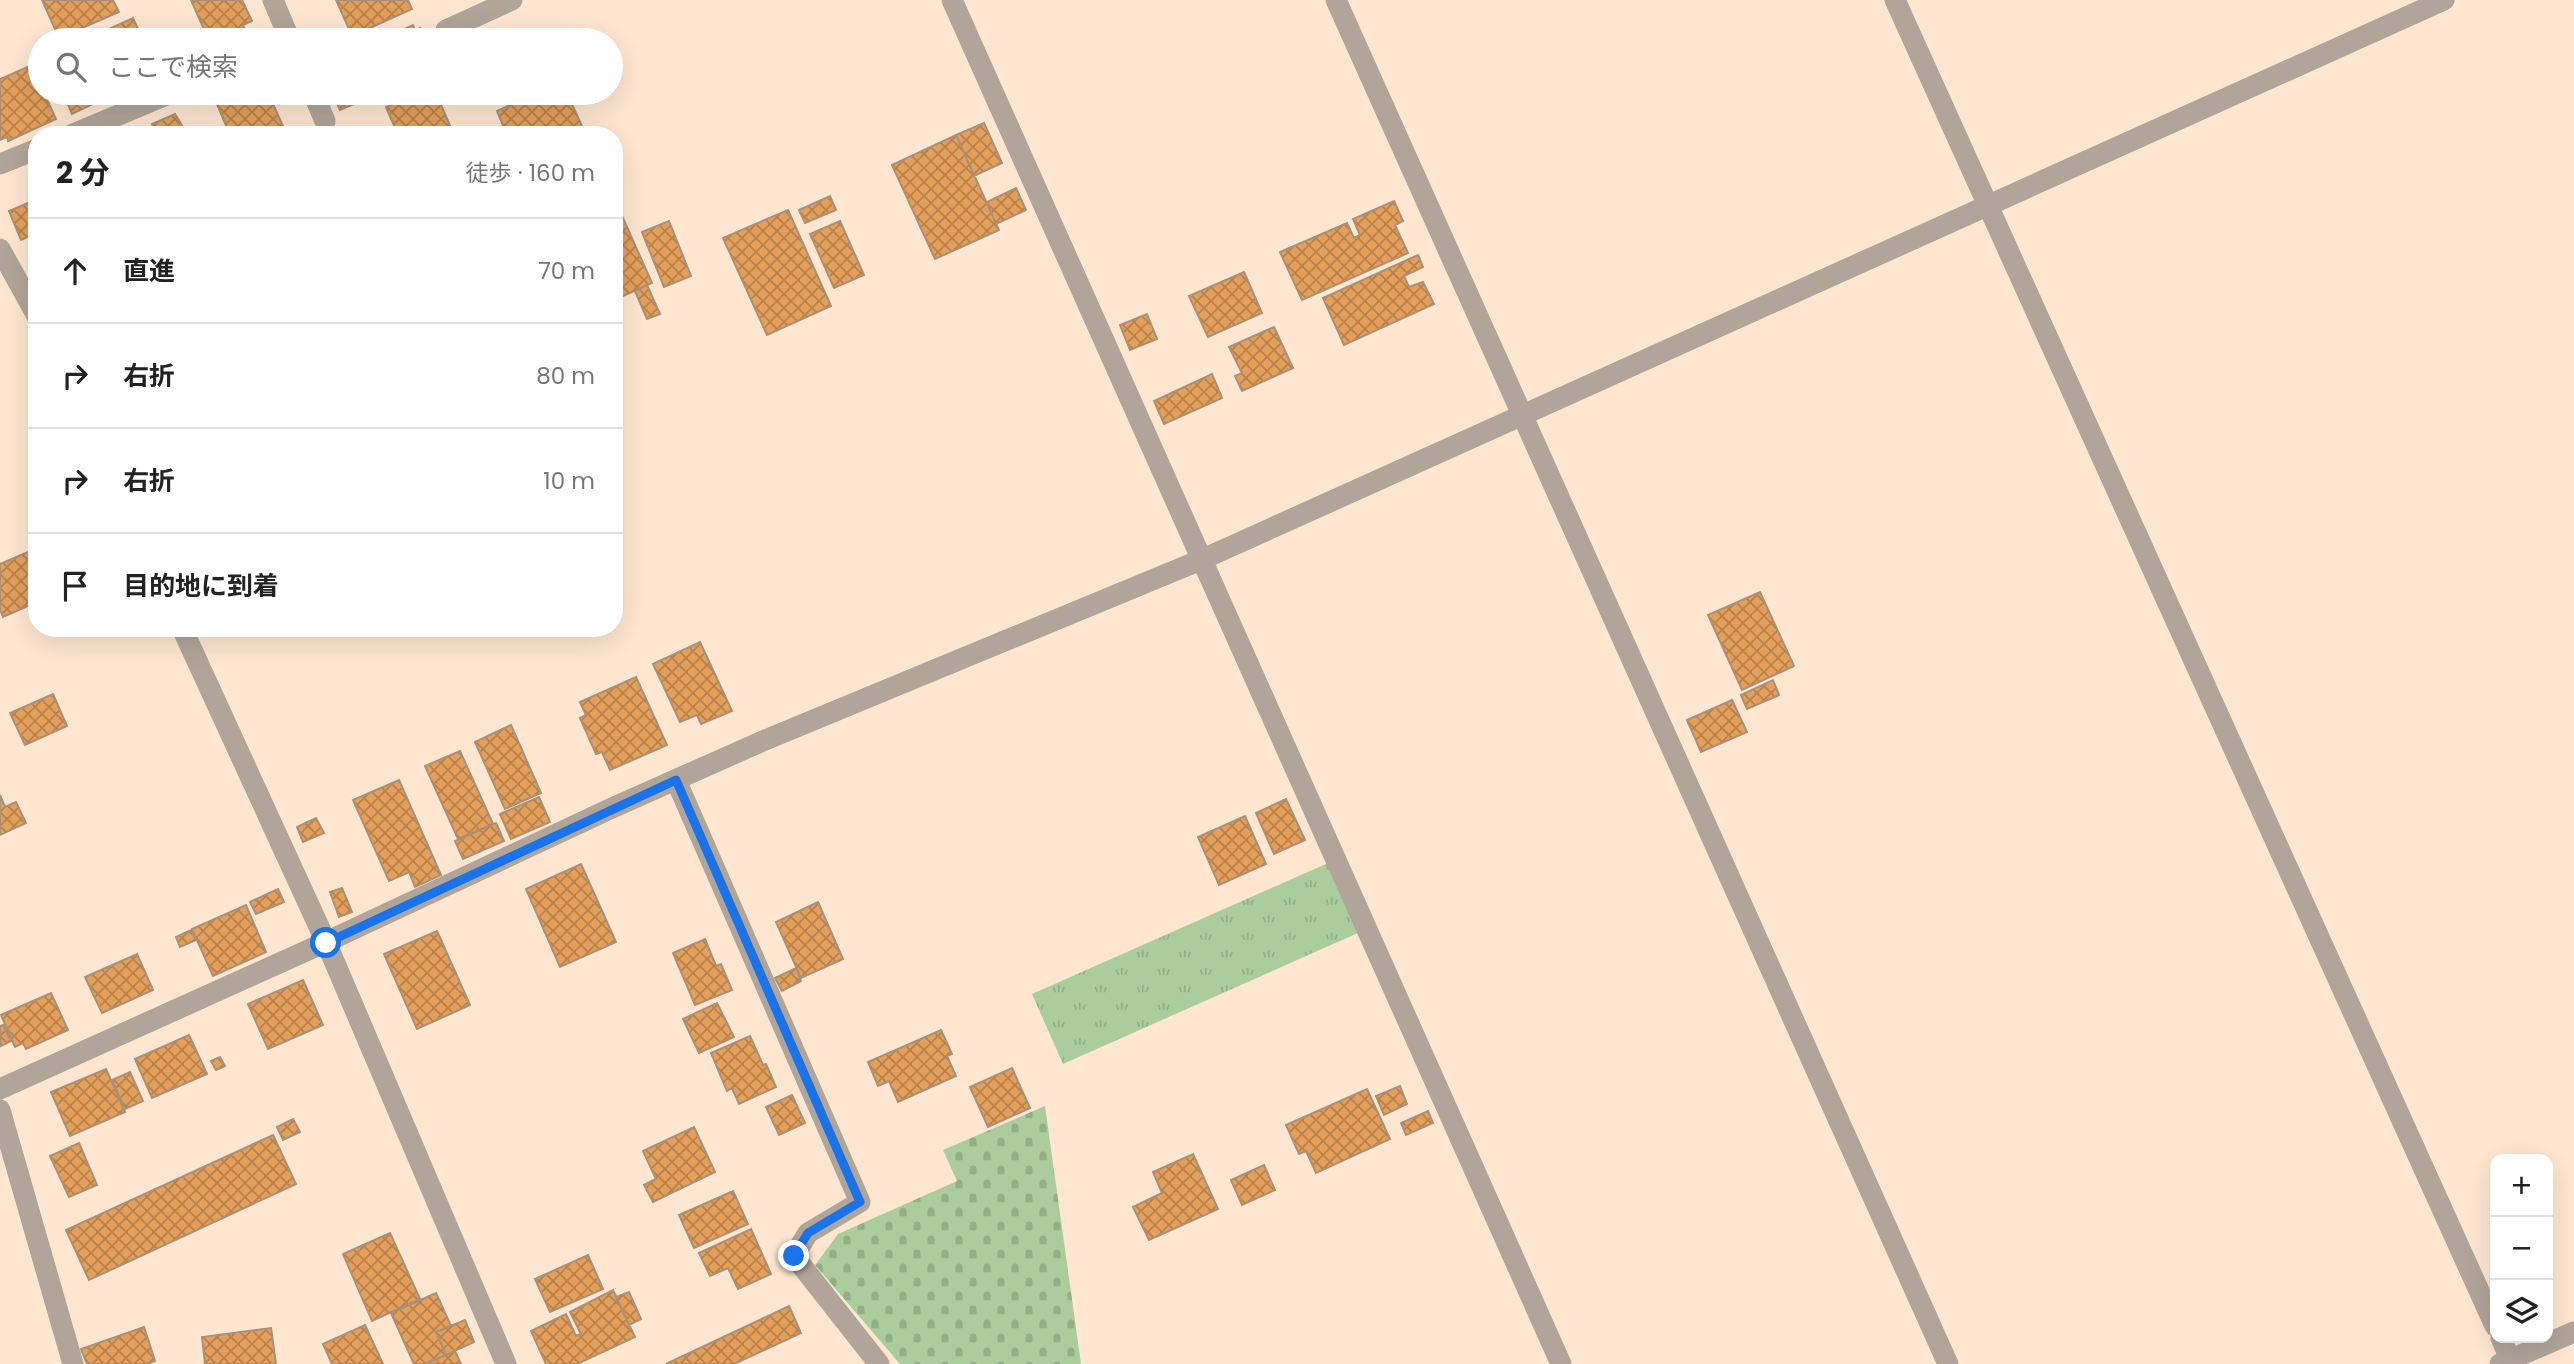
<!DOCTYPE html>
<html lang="ja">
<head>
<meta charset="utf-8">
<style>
	body { margin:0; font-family:Poppins,"Noto Sans JP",sans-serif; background:#f6f6f6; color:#222 }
	.controls { position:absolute; right:21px; bottom:21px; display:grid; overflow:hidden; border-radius:14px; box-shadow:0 7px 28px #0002 }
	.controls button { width:63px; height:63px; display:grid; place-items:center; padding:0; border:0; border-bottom:2px solid #e0e0e0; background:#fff; color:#222; font:35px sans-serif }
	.stop { position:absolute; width:21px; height:21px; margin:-16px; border:5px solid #1a73e8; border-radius:50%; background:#fff }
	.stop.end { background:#1a73e8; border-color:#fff; box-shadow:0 2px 7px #0008 }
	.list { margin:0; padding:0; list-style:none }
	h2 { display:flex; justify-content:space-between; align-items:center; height:91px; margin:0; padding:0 28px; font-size:30px }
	h2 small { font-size:23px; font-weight:400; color:#767676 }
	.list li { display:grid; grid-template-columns:46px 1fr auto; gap:21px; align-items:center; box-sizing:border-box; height:105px; padding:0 28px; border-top:2px solid #e0e0e0 }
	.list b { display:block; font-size:26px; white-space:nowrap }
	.list em { font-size:23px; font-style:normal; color:#767676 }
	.icon { flex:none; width:38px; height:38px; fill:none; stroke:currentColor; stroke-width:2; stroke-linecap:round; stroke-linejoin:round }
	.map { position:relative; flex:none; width:2574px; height:1364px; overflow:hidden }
	.search { position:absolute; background:#fff; box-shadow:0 7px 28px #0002; left:28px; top:28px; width:595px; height:77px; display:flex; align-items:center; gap:18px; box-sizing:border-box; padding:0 24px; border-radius:38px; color:#767676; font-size:26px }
	.panel { position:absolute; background:#fff; box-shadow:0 7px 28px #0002; left:28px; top:126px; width:595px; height:511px; border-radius:28px }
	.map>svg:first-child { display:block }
	.grass { fill:url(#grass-tufts) }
	.cemetery { fill:url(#cemetery-stones) }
	.building { fill:url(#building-cross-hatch); stroke:#ab9077; stroke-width:2 }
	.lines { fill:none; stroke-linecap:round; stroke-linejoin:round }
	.minor { stroke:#b1a599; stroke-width:21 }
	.tertiary { stroke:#b1a599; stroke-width:21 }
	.route { stroke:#1a73e8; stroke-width:9 }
</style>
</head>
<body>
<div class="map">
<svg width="2574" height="1364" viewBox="0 0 2574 1364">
	<defs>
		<pattern id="grass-tufts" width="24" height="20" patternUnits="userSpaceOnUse" patternTransform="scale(1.75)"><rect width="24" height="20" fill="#abcd9b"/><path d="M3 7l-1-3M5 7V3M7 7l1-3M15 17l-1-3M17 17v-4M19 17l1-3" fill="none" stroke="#93b085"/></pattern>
		<pattern id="cemetery-stones" width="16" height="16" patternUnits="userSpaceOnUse" patternTransform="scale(1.75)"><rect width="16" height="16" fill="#abcd9b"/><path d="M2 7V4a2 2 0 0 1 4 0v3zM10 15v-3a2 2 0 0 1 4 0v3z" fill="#93b085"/></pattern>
		<pattern id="building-cross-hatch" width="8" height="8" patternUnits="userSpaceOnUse" patternTransform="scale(1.75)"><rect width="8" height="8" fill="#e4a05b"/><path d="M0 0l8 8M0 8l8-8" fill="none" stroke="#b9824a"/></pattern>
	</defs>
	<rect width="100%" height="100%" fill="#fee6d1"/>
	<!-- grass -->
	<path class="grass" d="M1328 863 1358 933 1063 1064 1032 994Z"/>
	<!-- cemetery -->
	<path class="cemetery" d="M1045 1106 1081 1364H900L815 1265 838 1234 957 1181 943 1150Z"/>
	<!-- building -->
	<path class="building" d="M42 0H113L119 12 59 38Z
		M191 0H242L252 21 243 25 247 35 234 40H204L202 36 206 34Z
		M336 0H408L412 9 361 32 362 34 353 38Z
		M133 18 143 40H90L89 38Z
		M413 25 415 30 420 28 425 40H380Z
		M32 65 40 84V93H44L56 119 8 141 7 137 0 140V79Z
		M63 93H95L99 101 72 114Z
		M226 93H268L287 135H230L214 97Z
		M332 93H366L368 98 340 110Z
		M421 93H436L454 135H398L386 107Z
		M537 93H567L586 135H507L497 111Z
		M175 114 188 135H150L156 132 152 124Z
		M984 123 1002 163 974 176 956 135Z
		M956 135 999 230 935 259 892 165Z
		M1016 188 1026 210 996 224 987 202Z
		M830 196 836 210 805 223 799 210Z
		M614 198 652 283 614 300Z
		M35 200 37 233 21 240 9 211Z
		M1394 201 1403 221 1395 225 1408 253 1302 300 1280 252 1347 223 1354 238 1360 235 1353 219Z
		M788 210 831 306 767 335 723 238Z
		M669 221 691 276 664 287 642 232Z
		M840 221 864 275 834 288 810 234Z
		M1418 255 1423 267 1404 276 1409 287 1423 282 1434 304 1344 345 1323 298Z
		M1244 272 1262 313 1208 337 1189 296Z
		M647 285 660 314 647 319 635 291Z
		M1147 314 1157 339 1130 350 1120 325Z
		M1274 327 1293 368 1242 391 1235 376 1242 373 1229 347Z
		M1212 374 1222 398 1164 424 1154 401Z
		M37 548V602L3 617 0 610V564Z
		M1760 592 1794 666 1742 690 1708 615Z
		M700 642 732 711 701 724 697 715 680 722 653 664Z
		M636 677 667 745 610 770 602 752 596 754 580 718 586 715 580 702Z
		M1773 680 1779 695 1747 709 1741 695Z
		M53 694 67 726 25 745 10 713Z
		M1732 700 1747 732 1701 752 1687 720Z
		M511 725 541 793 505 809 475 742Z
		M460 751 493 824 458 839 425 766Z
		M399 780 441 875 415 887 409 872 389 881 353 800Z
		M0 795 5 807 16 802 26 823 0 835Z
		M539 797 550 822 511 839 500 814Z
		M1286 799 1305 840 1274 854 1256 813Z
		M1245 816 1266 864 1219 885 1198 837Z
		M316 818 324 833 303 842 297 827Z
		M496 823 504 841 463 859 455 841Z
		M581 864 616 942 560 967 526 889Z
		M342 888 352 912 339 917 330 892Z
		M278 889 284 902 256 914 250 902Z
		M818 902 843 959 801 978 776 922Z
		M246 905 266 952 213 976 192 929Z
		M191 930 196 940 180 947 176 937Z
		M437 931 470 1005 417 1029 384 954Z
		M705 939 716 966 721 964 732 990 695 1005 673 953Z
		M137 954 153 990 102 1013 85 977Z
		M796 968 801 981 782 991 775 978Z
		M303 980 323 1025 268 1049 248 1004Z
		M51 993 68 1030 26 1049 23 1043 15 1047 1 1015Z
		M717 1003 734 1037 699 1053 683 1019Z
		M3 1025 11 1041 1 1046 0 1026Z
		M941 1030 952 1054 947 1056 956 1076 898 1102 889 1081 878 1086 868 1062Z
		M189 1035 207 1074 152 1098 135 1059Z
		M750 1036 763 1065 766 1064 776 1087 739 1104 732 1088 727 1091 711 1053Z
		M220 1057 225 1066 216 1070 211 1061Z
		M1012 1068 1030 1108 988 1127 970 1087Z
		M106 1069 125 1112 70 1136 51 1092Z
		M130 1072 143 1101 125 1109 112 1080Z
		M1400 1086 1407 1104 1384 1115 1376 1096Z
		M1367 1089 1390 1139 1316 1173 1306 1151 1299 1154 1286 1125Z
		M792 1095 805 1123 779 1135 766 1107Z
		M1428 1111 1433 1123 1406 1135 1401 1123Z
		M293 1119 300 1132 283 1140 277 1127Z
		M694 1127 715 1172 653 1202 644 1185 656 1179 643 1151Z
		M273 1135 296 1184 89 1280 66 1230Z
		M79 1143 97 1185 69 1197 50 1156Z
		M1193 1154 1218 1209 1149 1240 1133 1207 1162 1193 1153 1172Z
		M1264 1165 1275 1190 1242 1205 1231 1180Z
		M733 1191 748 1224 694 1248 679 1215Z
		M751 1229 771 1274 738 1289 728 1268 710 1276 699 1253Z
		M390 1233 420 1299 372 1321 343 1254Z
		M588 1255 603 1289 550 1312 535 1279Z
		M613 1290 635 1337 577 1364H546L531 1331 566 1314 576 1336 581 1334 570 1312Z
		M629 1292 641 1319 629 1325 616 1297Z
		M436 1293 451 1326 436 1332 446 1355 424 1364H414L391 1313Z
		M789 1306 801 1333 734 1364H666Z
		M465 1320 474 1342 446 1355 436 1332Z
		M365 1325 383 1364H332L323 1344Z
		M144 1327 155 1361 147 1364H87L81 1349Z
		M271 1328 276 1364H205L202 1337Z
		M455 1351 461 1364H425Z"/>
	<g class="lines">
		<!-- minor -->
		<path class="minor" d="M273 0 290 40
			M952 0 1561 1364
			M1336 0 1948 1364
			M1895 0 2495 1326
			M446 30 512 0
			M313 93 325 121
			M71 135 171 93
			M0 164 37 149
			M0 249 37 316
			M182 628 326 942 506 1364
			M676 780 860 1202 808 1233 794 1256 879 1364
			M0 1089 326 942 612 808 765 740 1203 559 2444 0
			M0 1110 73 1364
			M2501 1338 2512 1364"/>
		<!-- tertiary -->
		<path class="tertiary" d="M2500 1364 2574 1332"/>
	</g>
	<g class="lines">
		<!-- route -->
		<path class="route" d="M326 943 676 780 860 1202 808 1233 794 1256"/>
	</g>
</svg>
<div class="controls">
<button>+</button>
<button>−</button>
<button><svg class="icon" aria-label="layers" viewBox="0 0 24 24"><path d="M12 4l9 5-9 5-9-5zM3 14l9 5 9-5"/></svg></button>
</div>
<div class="stop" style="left:326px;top:943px"></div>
<div class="stop end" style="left:794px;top:1256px"></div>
<div class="search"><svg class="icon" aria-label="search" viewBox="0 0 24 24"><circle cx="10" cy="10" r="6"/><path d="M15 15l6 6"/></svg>ここで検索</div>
<section class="panel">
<h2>2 分<small>徒歩 · 160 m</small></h2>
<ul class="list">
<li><svg class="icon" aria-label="ahead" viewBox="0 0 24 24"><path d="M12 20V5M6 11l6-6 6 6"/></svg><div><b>直進</b></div><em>70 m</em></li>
<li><svg class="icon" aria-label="right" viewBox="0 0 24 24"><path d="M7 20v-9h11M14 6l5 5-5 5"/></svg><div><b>右折</b></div><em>80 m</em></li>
<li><svg class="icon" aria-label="right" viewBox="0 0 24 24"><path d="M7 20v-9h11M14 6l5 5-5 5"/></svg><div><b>右折</b></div><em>10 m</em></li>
<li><svg class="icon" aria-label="arrive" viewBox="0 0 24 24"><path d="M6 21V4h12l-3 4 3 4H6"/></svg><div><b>目的地に到着</b></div></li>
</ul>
</section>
</div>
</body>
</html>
